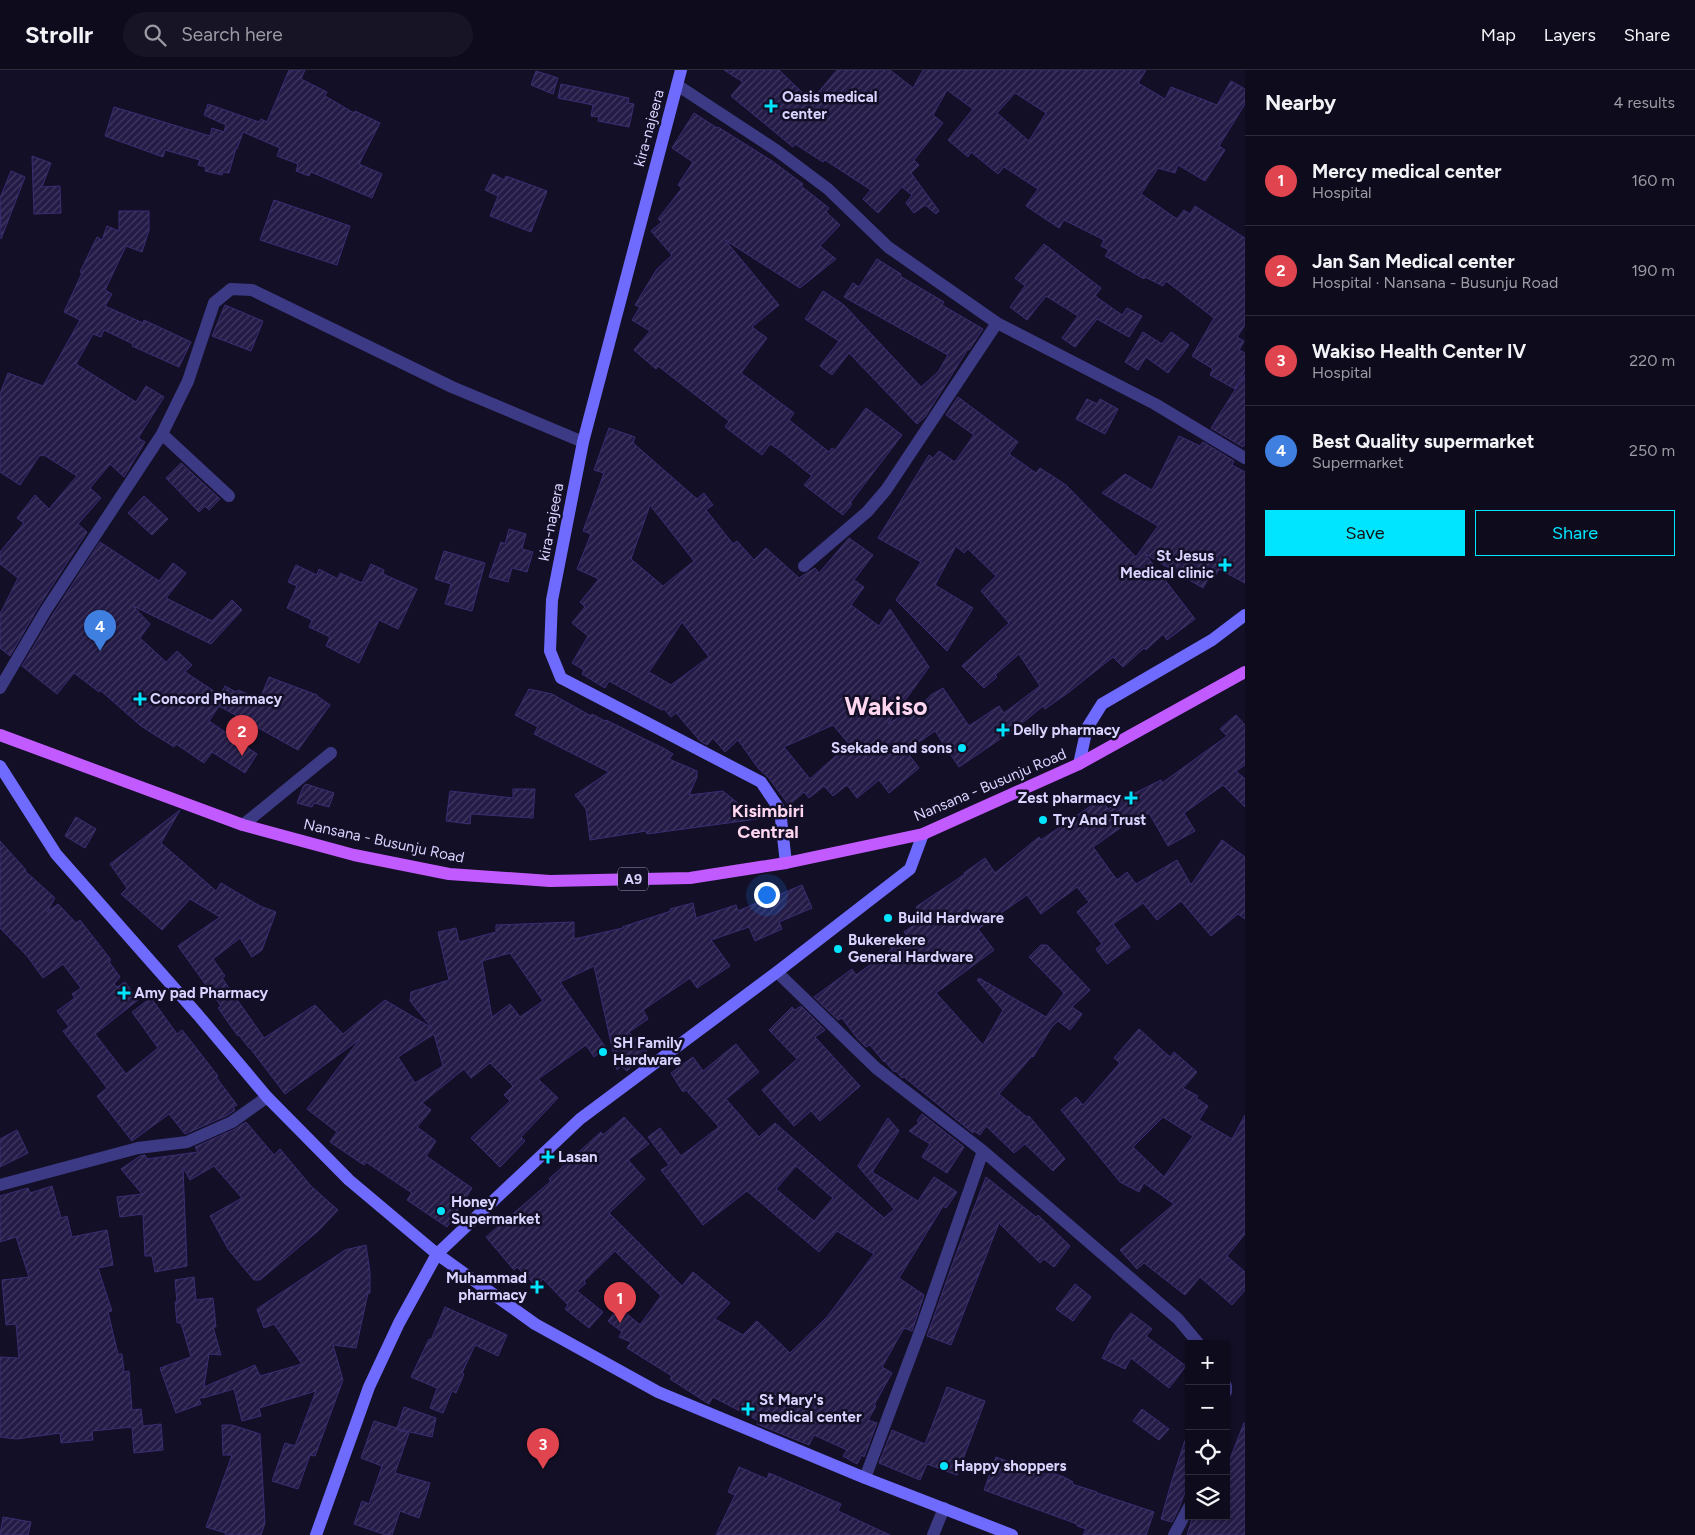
<!DOCTYPE html>
<html lang="en">
<head>
<meta charset="utf-8">
<style>
	body { margin:0; font-family:Figtree,sans-serif; background:#171425; color:#f1f3f6 }
	.controls { position:absolute; right:15px; bottom:15px; display:grid; overflow:hidden; border-radius:0px; box-shadow:0 1px 4px #0004 }
	.controls button { width:45px; height:45px; display:grid; place-items:center; padding:0; border:0; border-bottom:1px solid #2e2b3b; background:#0e0b1c; color:#f1f3f6; font:25px sans-serif }
	.you { position:absolute; left:766px; top:824px; width:18px; height:18px; margin:-12px; border:4px solid #fff; border-radius:50%; background:#1a73e8; box-shadow:0 0 0 8px #1a73e833 }
	.badge { display:grid; place-items:center; width:32px; height:32px; border-radius:50%; background:#00e5ff; color:#fff; font-size:16px; font-weight:700 }
	.pin { position:absolute; translate:-50% -41px; filter:drop-shadow(0 1px 2px #0008) }
	.pin::after { content:''; position:absolute; top:26px; width:18px; height:15px; background:inherit; clip-path:polygon(0 0,100% 0,50% 100%) }
	.list { margin:0; padding:0; list-style:none }
	h2 { display:flex; justify-content:space-between; align-items:center; height:65px; margin:0; padding:0 20px; font-size:21px }
	h2 small { font-size:16px; font-weight:400; color:#9b9ba3 }
	.list li { display:grid; grid-template-columns:32px 1fr auto; gap:15px; align-items:center; box-sizing:border-box; height:90px; padding:0 20px; border-top:1px solid #2e2b3b }
	.list b { display:block; font-size:19px; white-space:nowrap }
	.list p { margin:0; font-size:16px; white-space:nowrap; color:#9b9ba3 }
	.list em { font-size:16px; font-style:normal; color:#9b9ba3 }
	.actions { display:flex; gap:10px; padding:15px 20px }
	.actions a { flex:1; padding:11px 0; border:1px solid #00e5ff; border-radius:0px; text-align:center; font-size:18px; color:#00e5ff }
	.actions .main { background:#00e5ff; color:#111 }
	.icon { flex:none; width:28px; height:28px; fill:none; stroke:currentColor; stroke-width:2; stroke-linecap:round; stroke-linejoin:round }
	.map { position:relative; flex:none; width:1245px; height:1465px; overflow:hidden }
	header { display:flex; align-items:center; gap:30px; box-sizing:border-box; height:70px; padding:0 25px; background:#0e0b1c; border-bottom:1px solid #2e2b3b }
	header strong { font-size:24px }
	nav { display:flex; gap:28px; margin-inline-start:auto; font-size:18px }
	.search { width:350px; height:45px; background:#171425; display:flex; align-items:center; gap:12px; box-sizing:border-box; padding:0 18px; border-radius:28px; color:#9b9ba3; font-size:19px }
	main { display:flex }
	aside { flex:1; background:#0e0b1c }
	.map>svg:first-child { display:block }
	.building { fill:url(#building-hatch); stroke:#3b2d73; fill-rule:evenodd }
	.lines { fill:none; stroke-linecap:round; stroke-linejoin:round }
	.street { stroke:#3d3a85; stroke-width:12 }
	.secondary { stroke:#6f6bff; stroke-width:12 }
	.primary { stroke:#c25bff; stroke-width:12 }
	.poi-dot { fill:#00e5ff; stroke:#130f26; stroke-width:2 }
	.labels { text-anchor:middle; dominant-baseline:central; stroke-width:5; stroke-linejoin:round; paint-order:stroke }
	.shield { fill:#130f26; stroke:#9e99be; stroke-width:1 }
	.shield-label { font-size:14px; font-weight:bold; fill:#d9d4ff }
	.poi-label { font-size:15px; font-weight:bold; fill:#d9d4ff; stroke:#130f26; text-anchor:start }
	.street-label { font-size:15px; fill:#d9d4ff; stroke:#130f26 }
	.quarter-label { font-size:18px; font-weight:bold; fill:#ffd6f0; stroke:#130f26 }
	.town-label { font-size:25px; font-weight:bold; fill:#ffd6f0; stroke:#130f26 }
</style>
</head>
<body>
<header>
<strong>Strollr</strong>
<div class="search"><svg class="icon" aria-label="search" viewBox="0 0 24 24"><circle cx="10" cy="10" r="6"/><path d="M15 15l6 6"/></svg>Search here</div>
<nav><a>Map</a><a>Layers</a><a>Share</a></nav>
</header>
<main>
<div class="map">
<svg width="1245" height="1465" viewBox="0 0 1245 1465">
	<defs>
		<pattern id="building-hatch" width="6" height="6" patternUnits="userSpaceOnUse" patternTransform="scale(1.25)"><rect width="6" height="6" fill="#241b47"/><path d="M-1 1l2-2M0 6l6-6M5 7l2-2" fill="none" stroke="#433b63"/></pattern>
	</defs>
	<rect width="100%" height="100%" fill="#130f26"/>
	<!-- building -->
	<path class="building" d="M289 0H305L301 9 327 22 325 26 354 43 355 41 380 53 359 94 382 104 372 128 311 102 309 106 296 101 298 94 277 86 280 78 243 62 237 79 236 78 229 103 223 102 222 105 205 101 206 97 198 95 200 90 165 80 163 87 105 66 114 37 210 66 212 58 224 62 226 55 204 45 208 34 259 52 261 49 267 52Z
		M724 0H779L811 31 837 0H890L913 18 923 0H1146L1138 13 1165 29 1171 17 1217 35 1231 11 1245 19V34L1219 76 1225 80 1205 111 1178 95 1175 103 1158 98 1141 124 1177 149 1184 140 1190 144 1195 136 1245 168V255L1237 267 1244 271 1239 280 1245 283V300L1235 319 1210 305 1213 299 1192 286 1214 248 1166 211 1163 216 1145 207 1144 209 1105 186 1109 180 1101 176 1104 170 1064 150 1059 158 1026 136 1038 119 1004 97 998 104 971 82 968 87 948 70 973 39 947 20 933 45 943 53 914 90 919 95 911 103 939 141 936 144 925 135 914 143 906 133 912 125 902 117 878 143 863 129 871 120 825 90 823 92 795 74 793 77 731 26 743 12ZM1015 23 1046 43 1029 71 997 43Z
		M536 1 558 8 553 24 531 15Z
		M561 14 629 28 628 33 634 34 629 57 598 51 599 47 591 46 593 35 558 28Z
		M694 43 717 58 718 57 772 91 803 114 801 116 829 138 826 142 840 155 820 176 836 189 800 218 725 170 779 235 752 257 767 268 741 303 794 343 789 350 829 382 832 378 835 380 866 338 902 365 850 433 852 434 843 445 804 415 812 406 781 381 770 374 762 385 725 357 729 351 658 296 656 299 634 280 650 261 632 250 640 237 635 235 657 199 672 185 651 161 662 152 658 149 682 118 678 115 693 92 672 78Z
		M32 86 51 93 42 117 60 116 61 143 34 144Z
		M11 101 25 107 1 169 0 128Z
		M493 104 504 110 506 106 547 121 531 162 490 146 498 126 485 120Z
		M274 130 350 156 337 195 260 170Z
		M119 141H149V160L142 182 126 176 105 220 112 224 105 236 143 253 144 250 191 272 179 297 132 276 133 274 104 260 101 267 93 264 76 294 136 332 146 316 164 327 138 368 145 372 124 407 110 394 90 418 101 428 78 454 87 462 39 536 10 586 0 578V544L18 508 0 494V482L24 453 17 448 35 425 49 439 77 406 44 385 42 386 40 385 20 415 0 402V324L8 303 43 316 80 250 64 242 82 203 80 202 97 167 102 170 107 156 119 161Z
		M1044 174 1101 218 1095 226 1122 245 1127 238 1142 246 1129 267 1097 249 1075 277 1062 268 1078 246 1046 226 1027 250 1010 237 1025 216 1015 208Z
		M877 189 901 204 900 206 944 232 942 235 983 259 969 280 968 279 925 347 917 354 849 283 832 305 820 296 839 271 805 249 823 221 844 235 921 317 938 302 948 285 844 227 853 213 859 217Z
		M225 235 263 251 251 281 212 266Z
		M1143 262 1162 274 1171 262 1189 275 1168 303 1146 287 1138 300 1125 292Z
		M1245 304V374L1243 377 1211 358Z
		M958 327 1018 372 1009 384 1036 403 1040 398 1066 415 1136 487 1158 456 1102 423 1125 404 1152 420 1179 366 1200 376 1203 372 1234 391 1232 395 1245 402V513L1219 499 1214 508 1210 505 1203 518 1145 484 1195 549 1167 570 1163 564 1146 580 1144 578 1123 597 1113 587 1069 622 1045 639 1043 636 1015 659 959 697 935 661 906 681 919 698 889 723 879 710 857 728 847 715 833 726 824 716 809 728 804 722 789 735 768 707 758 698 738 670 725 682 713 668 707 675 700 671 676 643 671 647 664 639 662 640 609 611 605 618 582 604 584 600 572 593 588 566 572 553 585 537 580 532 599 509 577 499 591 464 583 461 604 403 594 400 609 358 635 367 633 373 697 429 704 423 713 435 706 440 733 474 737 471 754 490 766 478 799 508 815 498 819 503 849 468 873 485 854 510 864 517 851 535 879 556 890 539 929 597 888 654 909 640 914 643 931 625 943 618 969 656 999 636 1004 643 1040 616 1019 584 995 605 997 607 984 618 962 596 1009 553 981 521 996 506 968 479 964 483 956 476 935 515 973 538 947 581 896 530 921 492 878 468 929 385 933 388 939 381 955 392 974 365 946 345ZM650 435 694 491 663 516 631 489ZM682 552 709 587 671 615 649 602ZM833 655 849 674 810 709 784 677Z
		M1087 329 1097 334 1100 329 1118 339 1105 364 1076 349Z
		M181 393 220 429 209 440 205 436 199 442 166 408Z
		M144 426 168 449 152 465 128 443Z
		M509 459 526 464 522 479 533 482 527 502 512 498 508 512 489 507 501 472 505 474Z
		M100 472 159 511 173 493 186 503 166 528 212 551 232 530 242 540 211 574 133 536 150 554 140 568 166 592 177 581 192 595 185 602 220 625 225 616 236 622 238 620 260 629 269 607 317 625V626L330 635 298 680 219 636 209 651 257 684 245 703 212 682 204 693 176 674 174 677 141 656 100 620 99 622 74 603 57 624 22 596 53 544Z
		M444 481 485 493 472 541 445 534 451 514 435 509Z
		M371 494 384 500 383 504 417 519 398 559 379 550 359 593 326 576 330 567 309 557 312 550 287 538 297 516 288 512 296 495 317 505 319 499 338 509 340 503 362 513Z
		M529 619 552 624 591 646 592 644 605 651 606 650 665 679 673 684 669 689 697 701V707L689 725 723 721 757 749 647 764 646 761 590 770 586 739 575 725 609 702 534 664 538 657 515 645Z
		M1236 645 1245 655V695L1236 701 1245 709V737L1223 715 1184 743 1195 761 1168 776 1149 743 1128 757 1126 754 1093 777 1117 810 1127 802 1136 814 1177 790 1191 815 1222 770 1245 787V849L1238 844 1211 866 1181 831 1157 850 1143 833 1113 854 1130 877 1107 894 1096 879 1102 874 1077 842 1089 832 1077 817 1041 844 1027 825 978 859 994 880 936 923 983 975 1003 940 977 910 979 908 1046 947 1064 923 1029 887 1041 875H1047L1090 920 1072 937 1082 944 1070 960 1058 951 1051 958 1033 987 1032 986 999 1024 1027 1047 1029 1046 1065 1089 1053 1101 1025 1074 1014 1083 986 1056 980 1065 974 1061 973 1063 904 1007 902 1008 896 1001 895 1002 893 1001 885 991 884 992 870 975 866 977 857 968 842 948 838 950 814 927 852 899 856 905 892 879 890 877 906 865 904 862 924 848 916 837 965 804 964 803 985 788 995 803 1039 767 1041 770 1101 729 1108 739 1134 721 1135 723 1161 710 1162 713 1227 666 1220 659Z
		M306 714 334 723 329 737 314 733 312 737 297 733 303 717Z
		M513 719H535L533 748 471 744 470 754 446 751 450 721 513 728Z
		M180 740 161 773 216 821 221 813 260 836 276 842 262 880 252 887 240 868 213 889 225 906 222 908 264 968 315 935 343 964 385 930 432 958 410 931 411 922 449 910 438 862 456 858 459 872 496 862V855L574 852V869L623 858 622 857 671 841 670 839 693 833 696 848 736 835 738 841 768 828 769 829 802 815 812 838 779 852 782 859 755 871 749 857 711 870 730 896 697 918 690 908 643 940 648 949 629 962 647 981 627 1001 621 996 617 1000 594 896 560 912 606 978 594 987 586 975 538 1009 558 1028 521 1067 525 1071 500 1097 471 1068 510 1031 504 1025 513 1016 490 993 471 1008 464 999 422 1033 431 1040 417 1057 436 1071 426 1086 472 1118 447 1157 407 1130 412 1123 366 1092 364 1095 330 1072 337 1062 307 1039 360 969 285 1024 250 978H249L239 965 238 966 218 938 221 936 178 876 220 847 190 829 162 860 121 824 127 818 110 794ZM510 883 543 931 520 947 510 934 492 947 482 891ZM434 964 443 996 415 1013 398 987Z
		M76 747 96 759 85 778 65 766Z
		M0 771 26 800 25 801 55 828 47 842 58 834 76 853 80 850 111 890 109 892 120 907 114 914 117 917 125 912 138 930 95 964 126 1004 158 978 132 942 151 928 177 964 182 960 218 1006 216 1007 237 1035 233 1037 235 1040 228 1045 185 1064 169 1044 132 1071 97 1026 107 1018 63 961 69 957 57 941 75 928 72 924 81 918 63 894 43 908 27 886 0 858Z
		M801 936 825 960 815 967 860 1016 820 1051 811 1041 794 1056 762 1020 797 989 769 960 792 937 795 940Z
		M1139 959 1170 987 1174 982 1197 1002 1183 1018 1198 1026 1196 1028 1208 1036 1199 1050 1232 1069 1245 1045V1164L1227 1186 1245 1202V1220L1232 1235 1200 1207 1185 1225 1144 1193 1137 1199 1120 1180 1174 1134 1144 1113 1139 1122 1120 1112 1061 1040 1076 1027 1083 1035 1120 993 1114 988ZM1163 1047 1193 1066 1164 1107 1133 1077Z
		M736 974 759 1002 726 1029 759 1067 775 1053 884 1148 894 1139 858 1096 888 1048 899 1061 872 1102 918 1131 934 1107 957 1122 946 1138 943 1136 899 1208 924 1225 912 1261 904 1258 882 1297 892 1303 874 1335 876 1336 868 1350 877 1353 864 1387 862 1385 857 1394 843 1386 847 1380 814 1365 809 1375 757 1354 759 1351 713 1327 709 1334 670 1309 672 1306 627 1278 631 1272 619 1267 622 1262 608 1251 619 1237 640 1255 661 1226 615 1181 584 1211 586 1213 577 1221 603 1242 589 1258 565 1239 568 1235 543 1209 536 1216 517 1197 514 1200 486 1167 551 1111 549 1109 601 1062 603 1065 624 1047 649 1074 628 1090 645 1109 609 1143 682 1216 693 1202 730 1233 715 1249 743 1265 757 1251 790 1283 827 1247 874 1184 837 1161 819 1182 747 1121 703 1155 661 1100 669 1095 648 1067 660 1058 681 1086 719 1057 686 1020 683 1022 671 1003 693 987 703 1001ZM796 1096 833 1128 814 1151 776 1119Z
		M922 1044 964 1077 947 1103 922 1087 930 1074 909 1061 919 1053 917 1051Z
		M246 1052 274 1085 280 1079 311 1116 338 1140 318 1161 260 1210H254L228 1179 210 1146 242 1128 214 1096 190 1110 183 1097 187 1196 155 1202 152 1186H145L143 1144 120 1147 117 1127 142 1124 121 1099 140 1086 145 1085 147 1089 198 1082 195 1077 235 1059Z
		M17 1060 28 1083 0 1097V1069Z
		M986 1107 1036 1147 1038 1145 1070 1176 1054 1197 1044 1189 1040 1193 999 1153 951 1275 927 1266 956 1184Z
		M52 1116 61 1148 67 1146 72 1167 107 1160 113 1195 98 1198 112 1241 108 1242 118 1284H122L124 1302 129 1301 132 1340 141 1339 143 1356 161 1354 163 1380 134 1383 132 1357 92 1361 93 1370 61 1373 60 1363 17 1369 0 1367V1287L19 1288 16 1254 6 1255 2 1210 29 1207 16 1167 0 1172V1126L28 1118 30 1123Z
		M366 1175 370 1202V1223H368L356 1278 333 1275 343 1310 315 1386 310 1385 298 1419 272 1411 285 1373 295 1376 316 1321 259 1338 261 1346 242 1351 234 1319 203 1328V1327L199 1329 201 1334 176 1343 160 1298 191 1287 181 1253H177L175 1232H177L175 1210 194 1207 196 1230 213 1228 216 1257H213L221 1285 209 1284 204 1317 255 1295 260 1306 302 1294 274 1254 264 1258 257 1239 345 1180Z
		M1075 1214 1091 1227 1073 1251 1056 1239Z
		M445 1237 507 1265 498 1286 475 1275 462 1303 464 1304 456 1323 452 1321 443 1343 430 1338 437 1318 411 1307 429 1269 431 1270Z
		M1131 1243 1152 1259 1146 1266 1186 1296 1169 1318 1131 1288 1125 1299 1102 1288 1114 1264Z
		M947 1317 985 1331 957 1405 927 1394 920 1410 879 1393 892 1360 925 1374Z
		M404 1337 436 1348 432 1367 397 1359 409 1363 395 1403 430 1413 419 1448 400 1441 392 1465H386L354 1454 362 1431 369 1434 382 1396 361 1388 374 1351 397 1358Z
		M1142 1339 1169 1359 1159 1370 1133 1351Z
		M1244 1353H1245V1465H1187L1193 1446H1226V1399Z
		M222 1355H232L260 1364 265 1453 261 1465H225L226 1463 206 1457 232 1385H223Z
		M1186 1367H1189V1411L1180 1436 1172 1452 1161 1449 1172 1410Z
		M996 1387 1037 1402 1038 1398 1064 1407 1073 1412 1072 1414 1097 1422V1423L1154 1442 1146 1465H1083L1086 1459 1077 1456V1454L984 1420Z
		M739 1397 767 1409 769 1403 841 1434 838 1441 890 1465H716L735 1425 728 1422Z
		M3 1447 31 1452 28 1465H0Z"/>
	<g class="lines">
		<!-- street -->
		<path class="street" d="M677 15 776 80 828 119 888 177 997 253 1155 334 1245 388
			M162 364 229 426
			M804 496 867 442 886 420 997 253
			M0 618 46 540 162 364 188 311 214 233 231 219 252 220 452 317 583 372
			M243 755 331 683
			M777 902 876 998 983 1081 1178 1249 1199 1274
			M0 1115 138 1078 187 1072 232 1052 267 1027
			M1226 1316V1322
			M865 1408 922 1256 983 1081
			M933 1465 944 1438
			M1174 1465 1189 1437"/>
		<!-- secondary -->
		<path class="secondary" d="M681 0 583 372 563 474 552 530 550 581 561 608 761 712 780 740 786 793
			M1079 694 1087 658 1102 634 1212 570 1245 545
			M0 696 56 784 198 945 267 1027 349 1110 437 1184 535 1254 658 1322 865 1408 1012 1465
			M316 1465 369 1317 399 1253 437 1184 580 1049 777 902 910 799 923 764"/>
		<!-- primary -->
		<path class="primary" d="M0 665 243 755 354 785 449 804 550 811 690 808 786 793 923 764 1079 694 1245 602"/>
	</g>
	<!-- markers -->
	<g class="poi-dot">
		<path d="M768.5 28.5h5v5h5v5h-5v5h-5v-5h-5v-5h5z"/>
		<path d="M1222.5 487.5h5v5h5v5h-5v5h-5v-5h-5v-5h5z"/>
		<path d="M137.5 621.5h5v5h5v5h-5v5h-5v-5h-5v-5h5z"/>
		<path d="M1000.5 652.5h5v5h5v5h-5v5h-5v-5h-5v-5h5z"/>
		<circle cx="962" cy="678" r="5"/>
		<path d="M1128.5 720.5h5v5h5v5h-5v5h-5v-5h-5v-5h5z"/>
		<circle cx="1043" cy="750" r="5"/>
		<circle cx="888" cy="848" r="5"/>
		<circle cx="838" cy="879" r="5"/>
		<path d="M121.5 915.5h5v5h5v5h-5v5h-5v-5h-5v-5h5z"/>
		<circle cx="603" cy="982" r="5"/>
		<path d="M545.5 1079.5h5v5h5v5h-5v5h-5v-5h-5v-5h5z"/>
		<circle cx="441" cy="1141" r="5"/>
		<path d="M534.5 1209.5h5v5h5v5h-5v5h-5v-5h-5v-5h5z"/>
		<path d="M745.5 1331.5h5v5h5v5h-5v5h-5v-5h-5v-5h5z"/>
		<circle cx="944" cy="1396" r="5"/>
	</g>
	<g class="labels">
		<!-- shield labels -->
		<rect class="shield" x="618" y="797.5" width="30" height="23" rx="4"/>
		<g class="shield-label">
			<text x="633" y="809">A9</text>
		</g>
		<!-- poi labels -->
		<g class="poi-label">
			<text x="782" y="27">Oasis medical<tspan x="782" dy="17">center</tspan></text>
			<text x="1214" y="486" text-anchor="end">St Jesus<tspan x="1214" dy="17">Medical clinic</tspan></text>
			<text x="150" y="629">Concord Pharmacy</text>
			<text x="1013" y="660">Delly pharmacy</text>
			<text x="952" y="678" text-anchor="end">Ssekade and sons</text>
			<text x="1121" y="728" text-anchor="end">Zest pharmacy</text>
			<text x="1053" y="750">Try And Trust</text>
			<text x="898" y="848">Build Hardware</text>
			<text x="848" y="870">Bukerekere<tspan x="848" dy="17">General Hardware</tspan></text>
			<text x="134" y="923">Amy pad Pharmacy</text>
			<text x="613" y="973">SH Family<tspan x="613" dy="17">Hardware</tspan></text>
			<text x="558" y="1087">Lasan</text>
			<text x="451" y="1132">Honey<tspan x="451" dy="17">Supermarket</tspan></text>
			<text x="527" y="1208" text-anchor="end">Muhammad<tspan x="527" dy="17">pharmacy</tspan></text>
			<text x="759" y="1330">St Mary's<tspan x="759" dy="17">medical center</tspan></text>
			<text x="954" y="1396">Happy shoppers</text>
		</g>
		<!-- street labels -->
		<g class="street-label">
			<text transform="translate(649 58) rotate(-75)">kira-najeera</text>
			<text transform="translate(551 452) rotate(-79)">kira-najeera</text>
			<text transform="translate(990 715) rotate(-23)">Nansana - Busunju Road</text>
			<text transform="translate(384 771) rotate(12)">Nansana - Busunju Road</text>
		</g>
		<!-- quarter labels -->
		<g class="quarter-label">
			<text x="768" y="741">Kisimbiri<tspan x="768" dy="21">Central</tspan></text>
		</g>
		<!-- town labels -->
		<g class="town-label">
			<text x="886" y="636">Wakiso</text>
		</g>
	</g>
</svg>
<div class="controls">
<button>+</button>
<button>−</button>
<button><svg class="icon" aria-label="locate" viewBox="0 0 24 24"><circle cx="12" cy="12" r="6"/><path d="M12 2v4M12 18v4M2 12h4M18 12h4"/></svg></button>
<button><svg class="icon" aria-label="layers" viewBox="0 0 24 24"><path d="M12 4l9 5-9 5-9-5zM3 14l9 5 9-5"/></svg></button>
</div>
<div class="you"></div>
<div class="pin badge" style="left:620px;top:1253px;background:#e0444e">1</div>
<div class="pin badge" style="left:242px;top:686px;background:#e0444e">2</div>
<div class="pin badge" style="left:543px;top:1399px;background:#e0444e">3</div>
<div class="pin badge" style="left:100px;top:581px;background:#3f7fe0">4</div>
</div>
<aside>
<h2>Nearby<small>4 results</small></h2>
<ul class="list">
<li><span class="badge" style="background:#e0444e">1</span><div><b>Mercy medical center</b><p>Hospital</p></div><em>160 m</em></li>
<li><span class="badge" style="background:#e0444e">2</span><div><b>Jan San Medical center</b><p>Hospital · Nansana - Busunju Road</p></div><em>190 m</em></li>
<li><span class="badge" style="background:#e0444e">3</span><div><b>Wakiso Health Center IV</b><p>Hospital</p></div><em>220 m</em></li>
<li><span class="badge" style="background:#3f7fe0">4</span><div><b>Best Quality supermarket</b><p>Supermarket</p></div><em>250 m</em></li>
</ul>
<div class="actions"><a class="main">Save</a><a>Share</a></div>
</aside>
</main>
</body>
</html>
